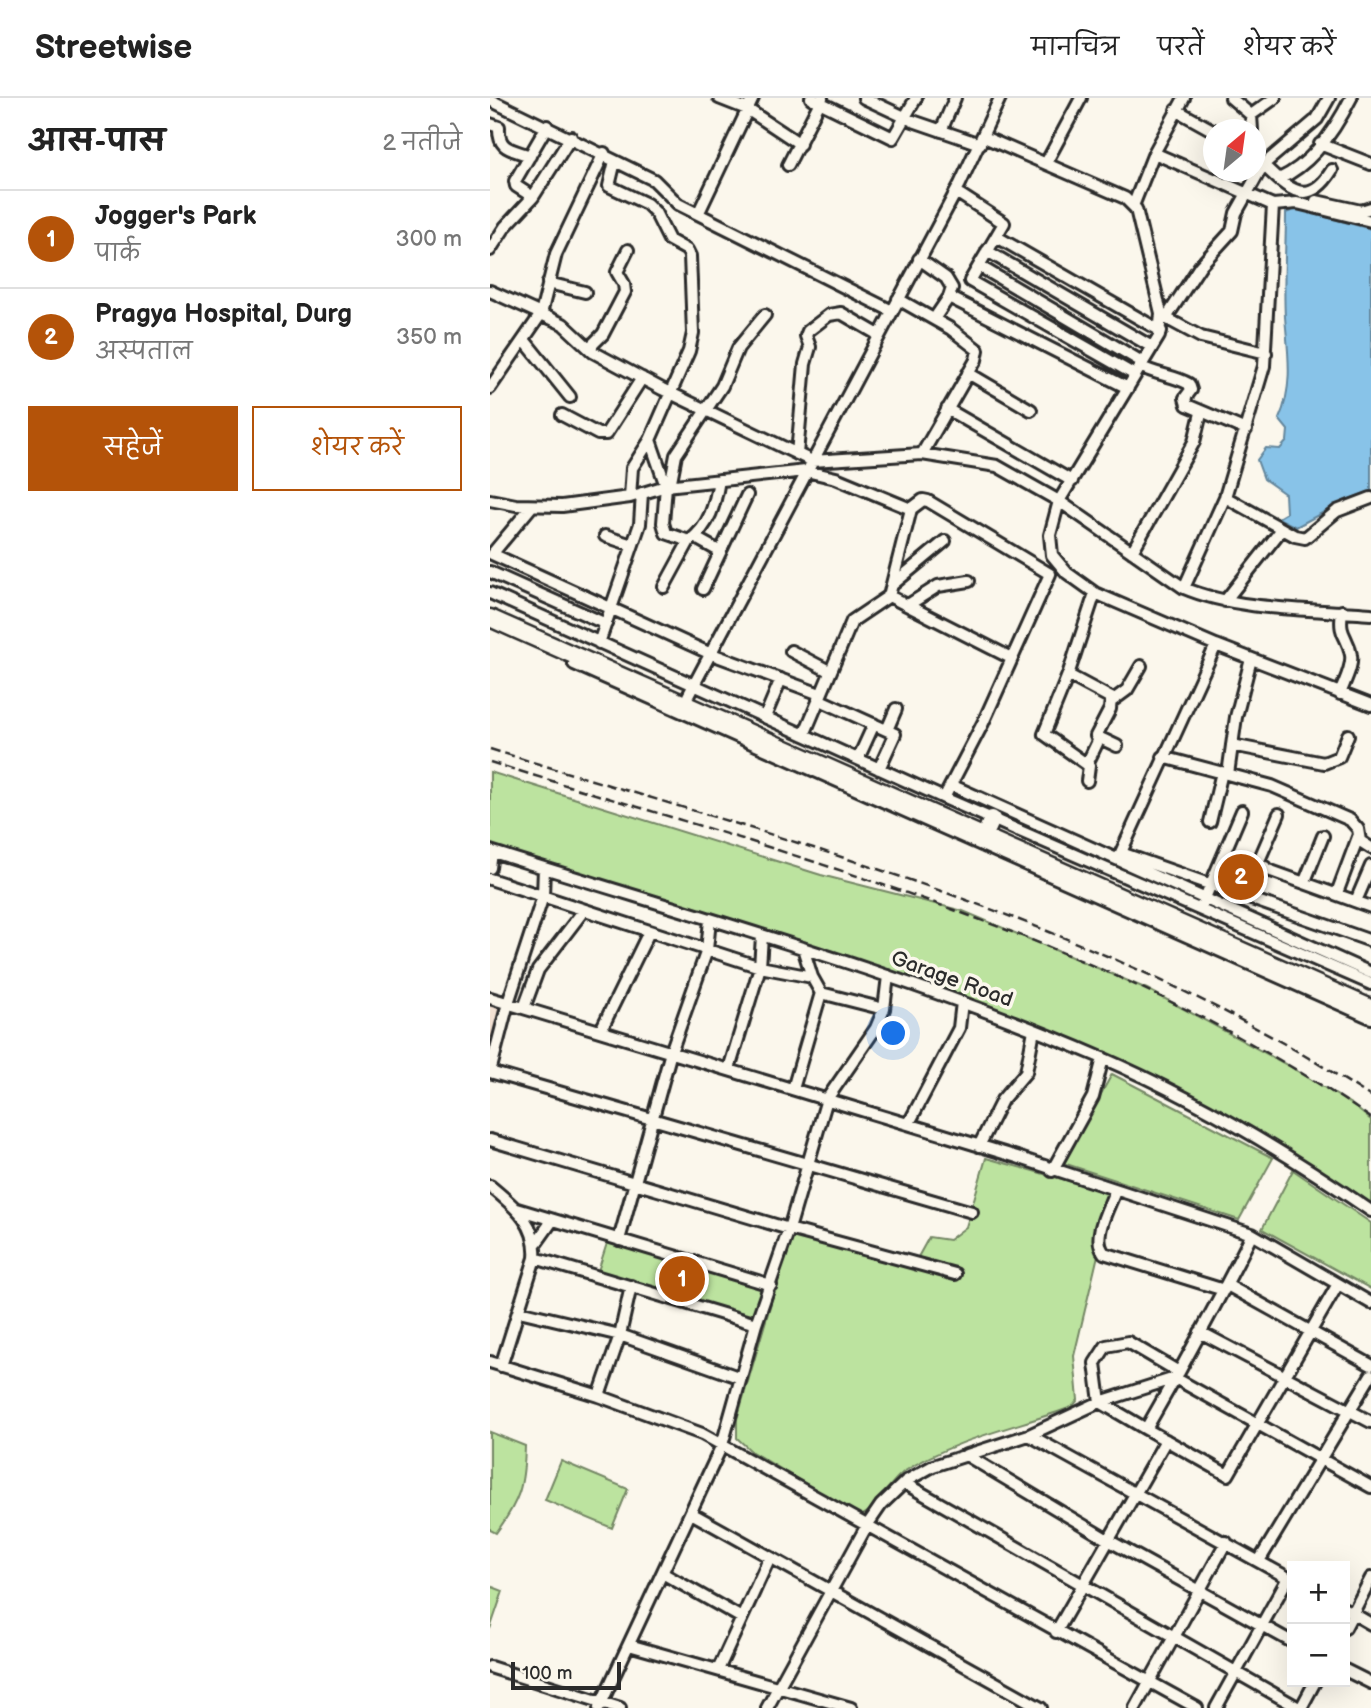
<!DOCTYPE html>
<html lang="hi">
<head>
<meta charset="utf-8">
<style>
	body { margin:0; font-family:"Balsamiq Sans","Playpen Sans Deva",sans-serif; background:#f6f6f6; color:#222 }
	.controls { position:absolute; right:21px; bottom:21px; display:grid; overflow:hidden; border-radius:0px; box-shadow:0 7px 28px #0002 }
	.controls button { width:63px; height:63px; display:grid; place-items:center; padding:0; border:0; border-bottom:2px solid #e0e0e0; background:#fff; color:#222; font:35px sans-serif }
	.compass { position:absolute; left:713px; top:21px; width:63px; height:63px; border-radius:50%; background:#fff; box-shadow:0 7px 28px #0002; rotate:29deg }
	.scale { position:absolute; left:21px; bottom:18px; width:110px; box-sizing:border-box; padding-left:7px; border:4px solid #2b2b2b; border-top:0; font-size:19px; line-height:24px; white-space:nowrap; color:#2b2b2b; -webkit-text-stroke:5px #fbf7ec; paint-order:stroke }
	.you { position:absolute; left:404px; top:936px; width:24px; height:24px; margin:-18px; border:5px solid #fff; border-radius:50%; background:#1a73e8; box-shadow:0 0 0 10px #1a73e833 }
	.badge { display:grid; place-items:center; width:46px; height:46px; border-radius:50%; background:#b45309; color:#fff; font-size:23px; font-weight:700 }
	.pin { position:absolute; translate:-50% -50%; border:4px solid #fff; box-shadow:0 2px 7px #0006 }
	.list { margin:0; padding:0; list-style:none }
	h2 { display:flex; justify-content:space-between; align-items:center; height:91px; margin:0; padding:0 28px; font-size:30px }
	h2 small { font-size:23px; font-weight:400; color:#767676 }
	.list li { display:grid; grid-template-columns:46px 1fr auto; gap:21px; align-items:center; box-sizing:border-box; height:98px; padding:0 28px; border-top:2px solid #e0e0e0 }
	.list b { display:block; font-size:26px; white-space:nowrap }
	.list p { margin:0; font-size:23px; white-space:nowrap; color:#767676 }
	.list em { font-size:23px; font-style:normal; color:#767676 }
	.actions { display:flex; gap:14px; padding:21px 28px }
	.actions a { flex:1; padding:16px 0; border:2px solid #b45309; border-radius:0px; text-align:center; font-size:24px; color:#b45309 }
	.actions .main { background:#b45309; color:#fff }
	.map { position:relative; flex:none; width:881px; height:1610px; overflow:hidden }
	header { display:flex; align-items:center; gap:42px; box-sizing:border-box; height:98px; padding:0 35px; background:#fff; border-bottom:2px solid #e0e0e0 }
	header strong { font-size:33px }
	nav { display:flex; gap:38px; margin-inline-start:auto; font-size:24px }
	main { display:flex }
	aside { flex:1; background:#fff }
	.map>svg:first-child { display:block }
	.built { fill:#f3e1d2 }
	.green { fill:#bce39f; stroke:#748765; stroke-width:2 }
	.water { fill:#88c3e8; stroke:#63869c; stroke-width:2 }
	.lines { fill:none; stroke-linecap:round; stroke-linejoin:round }
	.minor-casing { stroke:#2b2b2b; stroke-width:16 }
	.highway-casing { stroke:#2b2b2b; stroke-width:21 }
	.minor { stroke:#fbf7ec; stroke-width:10 }
	.highway { stroke:#fbf7ec; stroke-width:16 }
	.rail { stroke:#2b2b2b; stroke-width:2.5; stroke-dasharray:10 5; stroke-linecap:butt }
	.labels { text-anchor:middle; dominant-baseline:central; stroke-width:7; stroke-linejoin:round; paint-order:stroke }
	.street-label { font-size:21px; fill:#2b2b2b; stroke:#fbf7ec }
</style>
</head>
<body>
<header>
<strong>Streetwise</strong>
<nav><a>मानचित्र</a><a>परतें</a><a>शेयर करें</a></nav>
</header>
<main>
<aside>
<h2>आस-पास<small>2 नतीजे</small></h2>
<ul class="list">
<li><span class="badge">1</span><div><b>Jogger's Park</b><p>पार्क</p></div><em>300 m</em></li>
<li><span class="badge">2</span><div><b>Pragya Hospital, Durg</b><p>अस्पताल</p></div><em>350 m</em></li>
</ul>
<div class="actions"><a class="main">सहेजें</a><a>शेयर करें</a></div>
</aside>
<div class="map">
<svg width="881" height="1610" viewBox="0 0 881 1610">
	<rect width="100%" height="100%" fill="#fbf7ec"/>
	<filter id="ink" filterUnits="userSpaceOnUse"><feTurbulence type="fractalNoise" baseFrequency=".0143" numOctaves="2"/><feDisplacementMap in="SourceGraphic" scale="14" xChannelSelector="R" yChannelSelector="G"/><feConvolveMatrix kernelMatrix="1 2 1 2 8 2 1 2 1" color-interpolation-filters="sRGB"/></filter>
	<g filter="url(#ink)">
		<!-- built -->
		<path class="built" d="M0 900 18 905 0 974Z"/>
		<!-- green -->
		<path class="green" d="M0 674 331 777 473 813 657 891 799 968 861 1006 881 1022V1115L792 1056 667 987 472 904 0 753Z
			M622 976 783 1060 749 1122 573 1065Z
			M496 1060 619 1094 614 1132 584 1258 588 1302 582 1309C527 1329 464 1341 415 1373 399 1383 385 1414 370 1418L262 1354 247 1340V1321L300 1140 312 1135 406 1164 428 1159 439 1139 459 1142 476 1129Z
			M803 1072 881 1125V1191L772 1131Z
			M118 1142 274 1189 265 1219 108 1173Z
			M0 1334 35 1348C34 1388 30 1402 6 1435L0 1432Z
			M71 1363 138 1391 122 1430 55 1402Z
			M0 1488 13 1493 0 1531Z"/>
		<!-- water -->
		<path class="water" d="M806 111 881 131V393L856 402 806 429 788 420 796 415 795 396 774 381 767 362 776 350 790 351 797 343 798 332 789 321C804 288 798 254 795 219 793 185 796 149 796 115Z"/>
		<g class="lines">
			<defs>
				<path id="minor" d="M229 0 257 11 310 46
					M321 0 403 40 426 0
					M374 0 423 23 490 46
					M741 0 761 17 785 0
					M0 2 164 82 188 106 402 213
					M686 12 724 33
					M761 17 762 32
					M0 26 9 29C8 52 21 51 40 58
					M451 33 465 0
					M494 39 635 100 646 111 671 215 669 238 569 403 560 437 562 457 577 475 605 495 726 547 881 607
					M830 46 881 66
					M664 55 783 107
					M766 60C792 84 815 116 842 72
					M125 63 119 88 157 106 165 114 179 142 197 152 200 158 203 235 199 253 160 342 176 388 173 425 176 435 199 443C220 428 225 406 229 382
					M556 65 591 0
					M298 67 332 0
					M789 81C821 67 845 32 861 0
					M466 94 514 125 480 183 645 277
					M43 99 26 88 25 83 57 28
					M826 103 871 113 881 110
					M643 108 664 55 694 0
					M209 114 263 0
					M507 139 671 233
					M0 152 15 129 43 99 81 39
					M497 153 662 249
					M429 161 456 180 462 190 459 199 638 290
					M489 168 652 264
					M58 185 95 194
					M0 193 73 226 103 254 172 291 322 363 432 356 507 368 569 403 694 490C748 513 823 511 881 516
					M408 201 461 231 488 252 486 262 432 356
					M672 218 711 239 776 255
					M676 220 710 168 742 133 746 115 773 67 827 21 839 0
					M444 221 459 199
					M35 243 80 299
					M99 250 113 236 135 194 134 186 127 174 138 152
					M650 268C666 277 683 277 699 286L701 292 695 300 697 307 756 332
					M478 275 541 312
					M0 290 51 216 66 156 114 55
					M457 311 582 383
					M72 317 108 336H116L152 280
					M307 356 315 266 320 249 316 238 318 233 339 217 351 215 389 237
					M180 388 186 357 232 288 248 250 275 217
					M140 399 142 370 160 342
					M735 399 805 438 815 440 847 413 881 400
					M0 402 26 407 72 408 140 399 176 388 316 373 346 380 421 411 433 402 438 403 560 476 493 625 454 700
					M42 408 2 456 219 555 330 596
					M115 438 142 447
					M204 439 229 453
					M642 454 704 344 711 315
					M0 474 116 526
					M402 487 455 443
					M174 489 199 443
					M694 490 735 399 774 268 783 107 807 105 881 123
					M213 491 257 397
					M0 495 454 700 881 886
					M399 498 521 560
					M735 503 792 431
					M418 507 448 488 479 483
					M109 545 150 426 152 395
					M301 553 339 573
					M84 566 881 920
					M578 577 621 600 620 611 606 638 627 648
					M850 596C854 584 863 569 861 557 858 536 848 540 852 513
					M198 598 470 86 510 0
					M328 601 405 636 389 671
					M622 603 637 592 651 568
					M275 619 291 581
					M397 632 406 611
					M314 637 362 523 399 498 421 411
					M742 647 834 665 849 659 858 637
					M673 659 782 688 860 722 868 731 870 743 881 750
					M368 661 384 626
					M597 666 609 641
					M738 676 746 619 761 561
					M597 683 599 668 554 636 578 577 605 495
					M461 687 881 875
					M720 724 732 674
					M0 753C205 818 413 874 610 959 705 1000 797 1055 881 1113
					M631 755 881 843
					M734 756 881 809
					M628 761 726 547
					M767 767 789 716
					M0 770 2 754
					M0 781 270 869 322 879
					M815 783 833 738
					M847 795 868 739
					M762 801 775 769
					M866 803 881 768
					M712 807 752 713
					M331 895 394 911
					M0 900 527 1059 762 1136 881 1205
					M34 910 48 872 94 812
					M111 932 159 834
					M239 971 270 869 272 838
					M0 974 482 1114
					M0 974 18 905 53 798 54 770
					M303 991 331 895 322 879 313 850
					M419 1025 469 930 472 904
					M0 1042 299 1131 465 1176
					M489 1048 512 1002 536 974 544 932
					M562 1073 603 999 613 960
					M0 1088C24 1108 48 1126 45 1160L11 1268
					M625 1093C619 1110 601 1139 614 1155L734 1192
					M27 1111 281 1187
					M129 1142 181 954 217 852 220 822
					M47 1144 62 1123
					M45 1160 266 1226
					M737 1187 881 1267
					M29 1213 130 1237 251 1280
					M710 1234 881 1324
					M0 1264 109 1298 212 1336 707 1610
					M689 1274 638 1244 616 1248 605 1265 610 1304 656 1331 685 1280 689 1274C714 1228 739 1183 762 1136
					M109 1298 130 1237 141 1188
					M656 1331 738 1377 848 1186
					M539 1337 802 1482
					M476 1357 618 1442 802 1544
					M414 1385 809 1610
					M201 1415 551 1610
					M769 1463 881 1277
					M174 1476 250 1519
					M855 1511 881 1526
					M855 1530 881 1480
					M566 1534 676 1342
					M139 1547 361 1610
					M0 1569 130 1610
					M228 1572 279 1461
					M855 1572 881 1585
					M109 1610 232 1347 266 1226 299 1131 337 1001 386 930 394 911 398 878
					M277 1610 376 1429 391 1407 416 1383 443 1368 539 1337 610 1304 685 1280 881 1389
					M645 1610 736 1444
					M726 1610 798 1480
					M811 1610 825 1584"/>
				<path id="highway" d="M0 520 881 910
					M498 730 502 721"/>
			</defs>
			<!-- minor casing -->
			<use href="#minor" class="minor-casing"/>
			<!-- highway casing -->
			<use href="#highway" class="highway-casing"/>
			<!-- minor -->
			<use href="#minor" class="minor"/>
			<!-- highway -->
			<use href="#highway" class="highway"/>
			<!-- rail -->
			<path class="rail" d="M0 651C301 744 615 823 881 999
				M0 664C304 758 615 837 881 1020"/>
		</g>
	</g>
	<g class="labels">
		<!-- street labels -->
		<g class="street-label">
			<text transform="translate(462 881) rotate(20)">Garage Road</text>
		</g>
	</g>
</svg>
<div class="controls">
<button>+</button>
<button>−</button>
</div>
<svg class="compass" viewBox="-18 -18 36 36"><path d="M0-13l5 13h-10z" fill="#e53935"/><path d="M0 13l5-13h-10z" fill="#767676"/></svg>
<div class="scale">100 m</div>
<div class="you"></div>
<div class="pin badge" style="left:192px;top:1181px">1</div>
<div class="pin badge" style="left:751px;top:779px">2</div>
</div>
</main>
</body>
</html>
